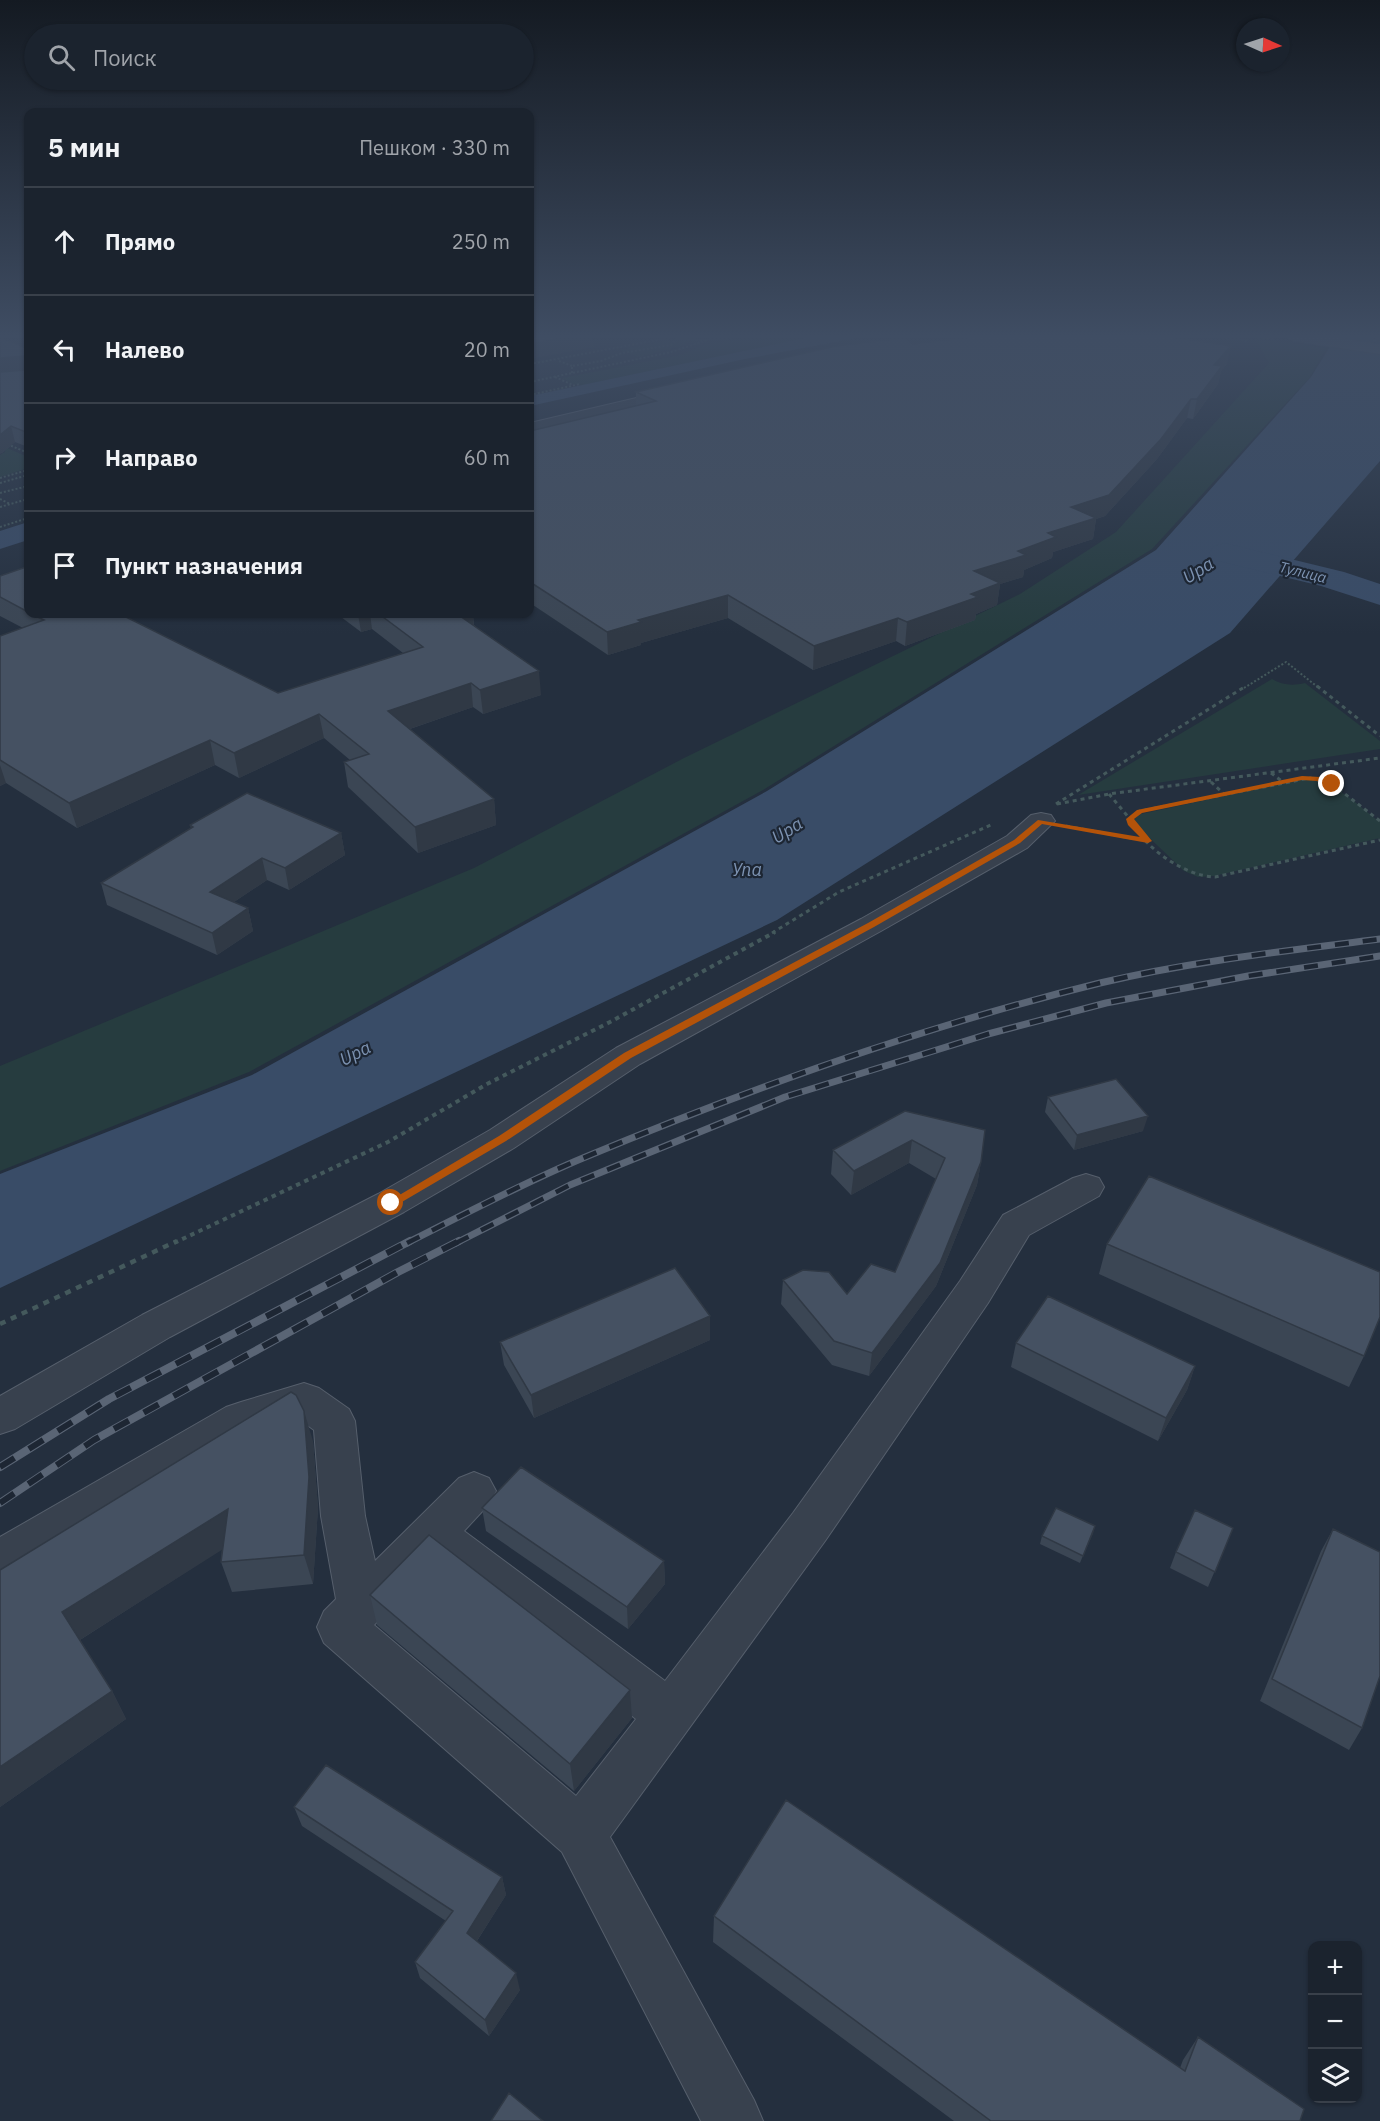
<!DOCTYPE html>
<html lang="ru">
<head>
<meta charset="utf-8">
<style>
	body { margin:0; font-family:"IBM Plex Sans",sans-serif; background:#282f3a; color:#f1f3f6 }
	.controls { position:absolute; right:18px; bottom:18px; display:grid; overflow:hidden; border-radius:12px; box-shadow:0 2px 4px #0004 }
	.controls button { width:54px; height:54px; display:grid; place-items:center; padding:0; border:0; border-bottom:2px solid #39404a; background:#1b232e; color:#f1f3f6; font:30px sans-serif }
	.compass { position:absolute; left:1236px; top:18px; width:54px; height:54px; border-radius:50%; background:#1b232e; box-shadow:0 2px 4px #0004; rotate:93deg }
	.stop { position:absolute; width:18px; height:18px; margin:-14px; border:4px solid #b45309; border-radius:50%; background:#fff }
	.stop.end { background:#b45309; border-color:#fff; box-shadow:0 2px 6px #0008 }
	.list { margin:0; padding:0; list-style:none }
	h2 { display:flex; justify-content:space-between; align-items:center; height:78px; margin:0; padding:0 24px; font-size:26px }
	h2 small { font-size:20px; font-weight:400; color:#a0a4aa }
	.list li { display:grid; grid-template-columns:39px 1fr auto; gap:18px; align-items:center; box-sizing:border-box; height:108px; padding:0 24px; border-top:2px solid #39404a }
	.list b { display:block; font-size:22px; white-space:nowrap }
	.list em { font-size:20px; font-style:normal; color:#a0a4aa }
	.icon { flex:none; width:33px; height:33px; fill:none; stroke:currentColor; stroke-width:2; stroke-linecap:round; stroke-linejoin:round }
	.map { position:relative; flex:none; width:1380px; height:2121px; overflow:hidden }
	.search { position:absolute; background:#1b232e; box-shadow:0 2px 4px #0004; left:24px; top:24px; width:510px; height:66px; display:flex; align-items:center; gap:15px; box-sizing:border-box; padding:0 21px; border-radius:33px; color:#a0a4aa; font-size:22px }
	.panel { position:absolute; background:#1b232e; box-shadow:0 2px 4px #0004; left:24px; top:108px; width:510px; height:510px; border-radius:12px }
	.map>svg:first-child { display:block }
	.green { fill:#263c3f }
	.water { fill:#394c67 }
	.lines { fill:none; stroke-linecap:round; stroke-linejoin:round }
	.river { fill:#394c67; fill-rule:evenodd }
	.minor-casing { stroke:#565f6c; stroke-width:2 }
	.major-casing { stroke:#414a57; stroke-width:2 }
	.path-far3 { stroke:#44595c; stroke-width:2; stroke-dasharray:2 2; stroke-linecap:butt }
	.path-far2 { stroke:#44595c; stroke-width:3; stroke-dasharray:4 4; stroke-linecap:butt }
	.path-far1 { stroke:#44595c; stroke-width:4; stroke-dasharray:4.5 4.5; stroke-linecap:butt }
	.path { stroke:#44595c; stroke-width:4.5; stroke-dasharray:6 6; stroke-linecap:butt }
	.minor { fill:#38414e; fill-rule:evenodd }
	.major { fill:#56606e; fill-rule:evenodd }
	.tram { stroke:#5a6575; stroke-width:1.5 }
	.rail-far1-casing { stroke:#5a6575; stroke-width:7 }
	.rail-casing { stroke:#5a6575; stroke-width:8 }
	.rail-far1 { stroke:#1d2633; stroke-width:4.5; stroke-dasharray:14; stroke-linecap:butt }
	.rail { stroke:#1d2633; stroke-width:6; stroke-dasharray:17; stroke-linecap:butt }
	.wall { fill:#3b4654 }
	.shaded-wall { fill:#303945 }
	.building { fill:#455162; stroke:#303945; stroke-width:1.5 }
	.route { fill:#b45309 }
	.labels { text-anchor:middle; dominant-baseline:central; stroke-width:4.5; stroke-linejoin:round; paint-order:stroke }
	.far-water-label { font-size:15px; font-style:italic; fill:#7c92b1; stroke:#1d2633 }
	.water-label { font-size:18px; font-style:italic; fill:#7c92b1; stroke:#1d2633 }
</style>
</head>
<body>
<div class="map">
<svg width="1380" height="2121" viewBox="0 0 1380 2121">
	<rect width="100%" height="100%" fill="#242f3e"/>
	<!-- green -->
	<path class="green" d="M683 337H697L681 346 639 357 621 350Z
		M748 337H810L583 385 573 384 562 378 681 355 707 344Z
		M1255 338 1326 348 1310 377 1152 549 763 790 249 1072 0 1171V1066L474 868 684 758 1020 594 1116 532 1269 363Z
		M5 447 28 457V468L0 477V455L5 452Z
		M1272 679C1282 685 1292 686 1305 683L1380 741V749L1078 795Z
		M1303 779C1334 779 1357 805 1380 822V838L1214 876 1198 877 1184 871 1134 823V819L1141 814Z"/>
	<!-- water -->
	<path class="water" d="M810 337H862L745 359 530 406V396Z
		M1336 337H1380V461L1230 633 777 920 0 1288V1174L252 1075 767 791 1156 550 1311 377Z
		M28 522V540L0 549V531Z"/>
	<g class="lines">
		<!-- river -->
		<path class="river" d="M1225 543 1344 572 1380 584V605L1321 586 1214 560 1209 553 1214 546Z"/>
		<defs>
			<path id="minor" d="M1372 337H1380V341L1374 340Z
				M679 388 687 393 685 396 530 433V423Z
				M1041 813 1051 815 1055 821 1027 848 881 931 640 1064 514 1148 404 1212 170 1337 15 1429 0 1434V1396L142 1315 378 1194 490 1130 616 1048 861 919 1007 836 1031 815Z
				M1086 1174 1099 1178 1104 1187 1099 1196 1029 1235 988 1303 825 1541 610 1837 754 2100 763 2121H701L562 1852 324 1643 317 1627 324 1611 336 1599 321 1516 314 1430 299 1419 254 1433 16 1576 0 1582V1537L226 1407 241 1402 304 1383 319 1388 349 1409 355 1421 365 1516 375 1561 459 1478 474 1472 489 1478 496 1491 489 1504 464 1531 665 1681 793 1513 960 1281 1003 1215 1073 1178ZM435 1562 636 1719 576 1796 374 1625Z"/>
			<path id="major" d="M1287 337H1328L1380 344V354L1294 341Z"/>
		</defs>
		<!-- minor casing -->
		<use href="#minor" class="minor-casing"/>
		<!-- major casing -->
		<use href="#major" class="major-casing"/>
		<!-- path-far3 -->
		<path class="path-far3" d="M1221 337 1249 341
			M1259 337 1275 340
			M559 361 572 366
			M530 364 673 337
			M572 373V366L601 361 622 353 671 345 677 339 708 340
			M555 377 573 385
			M530 382 671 352 707 340 736 337
			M530 395 580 384
			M0 441 28 453
			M0 478 28 470
			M0 483 28 475
			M0 493 28 486
			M0 499 10 504
			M0 507 28 499
			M0 527 28 518
			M1244 688 1286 662 1319 688"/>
		<!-- path-far2 -->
		<path class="path-far2" d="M1317 686 1380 736
			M1271 773 1283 782
			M1211 782 1225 795
			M1109 794 1130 819
			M1056 804 1246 686
			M1057 804 1109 794 1380 758
			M1380 821 1332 784 1310 778 1140 811 1130 819C1143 847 1184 876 1215 877L1380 840
			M1066 826 1147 841
			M772 933 839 892 993 824"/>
		<!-- path-far1 -->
		<path class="path-far1" d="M174 1243 388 1142 487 1084 610 1022 775 932"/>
		<!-- path -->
		<path class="path" d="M0 1324 177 1241"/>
		<!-- minor -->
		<use href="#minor" class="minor"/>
		<!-- major -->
		<use href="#major" class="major"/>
		<!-- tram -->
		<path class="tram" d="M1373 337 1380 338"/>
		<defs>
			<path id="rail-far1" d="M407 1243C465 1214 523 1183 583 1158 751 1088 924 1026 1100 983 1192 961 1286 951 1380 939
				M456 1243 570 1185 785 1097 988 1034 1106 1003 1248 976 1380 956"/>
			<path id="rail" d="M0 1467 109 1399 410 1241
				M0 1503 94 1440 398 1272 459 1241"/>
		</defs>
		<!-- rail-far1 casing -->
		<use href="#rail-far1" class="rail-far1-casing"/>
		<!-- rail casing -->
		<use href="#rail" class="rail-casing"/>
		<!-- rail-far1 -->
		<use href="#rail-far1" class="rail-far1"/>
		<!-- rail -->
		<use href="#rail" class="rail"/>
	</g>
	<!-- wall -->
	<path class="wall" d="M0 337 28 349V447L15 442 2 453Z
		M913 344 1227 364 1221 371 1218 384 1193 419 1187 418 1157 459 1105 516 1096 519 1093 539 1053 552 1052 558 1024 570 1023 577 1000 584 997 605 976 614 975 620 905 646 896 641 813 670 728 618 641 643V645L608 655 530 603V431L636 406V392Z
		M28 568V614H120L278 693 403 653 372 629 361 632 337 614H473L474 625 541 695 483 714 473 707 410 729 494 799 496 825 418 853 348 787 344 762 350 760 324 738 239 778 215 765 77 828 6 783 0 786V636L23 628 0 616V576Z
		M190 825 341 833 345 855 289 890 267 880 234 902 248 908 253 931 217 955 107 905 101 883 191 828Z
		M1048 1097 1143 1131 1074 1150 1045 1112Z
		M905 1111 981 1162 977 1185 936 1286 869 1376 832 1365 781 1304 783 1280 847 1294 895 1272 936 1179 909 1163 851 1195 831 1174 833 1150Z
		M1107 1244 1364 1356 1349 1387 1099 1274Z
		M710 1340 534 1418 504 1365 500 1342Z
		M1016 1343 1195 1366 1187 1390 1158 1441 1011 1367Z
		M313 1441 318 1508 313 1584 232 1592 221 1562 222 1549 80 1640 112 1691 126 1719 0 1807V1570Z
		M482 1508 664 1561 665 1584 628 1629 486 1531Z
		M1095 1526 1080 1563 1040 1544 1042 1536Z
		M1233 1528 1208 1587 1170 1568 1176 1552Z
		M1333 1529 1362 1728 1349 1750 1260 1701 1321 1551Z
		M370 1595 630 1690 632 1718 574 1791 377 1625Z
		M294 1807 502 1877 506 1895 477 1941 520 1990 489 2036 420 1978 415 1962 446 1921 302 1826Z
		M714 1916 1180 2068 1183 2060 1198 2037 1300 2121H954L713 1942Z"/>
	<!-- shaded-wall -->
	<path class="shaded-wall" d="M569 337H593L594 347 530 359V344Z
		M1231 346 1227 364 1221 371 1218 384 1193 419 1197 399 1214 365Z
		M24 356 28 371 0 373V358Z
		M1191 399 1187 418 1157 459 1105 516 1096 519 1093 539 1053 552 1052 558 1024 570 1023 577 1000 584 997 605 976 614 975 620 905 646 907 622 974 571 1018 551 1048 533 1071 507Z
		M11 426 15 442 2 453 0 454V435Z
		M728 595V618L641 643V645L608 655 607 632 638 620Z
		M358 614H370L372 629 361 632Z
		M454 614H473L474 629Z
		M898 618 896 641 813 670 814 646Z
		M539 671 541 695 483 714 480 690Z
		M471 683 473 707 392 735 388 711Z
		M319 714 324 738 239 778 234 753Z
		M210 740 215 765 77 828 69 803Z
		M0 765 6 783 0 786Z
		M494 799 496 825 418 853 415 827Z
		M341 833 345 855 289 890 285 868Z
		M262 858 267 880 216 914 210 892Z
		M248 908 253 931 217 955 212 933Z
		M1148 1116 1143 1131 1074 1150 1077 1135Z
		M912 1140 909 1163 851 1195 854 1171Z
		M981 1162 977 1185 936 1286 869 1376 872 1353Z
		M710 1316V1340L534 1418 531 1395Z
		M1195 1366 1187 1390 1158 1441 1166 1418Z
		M304 1411 313 1441 318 1508 313 1584 304 1555Z
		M228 1509 239 1539 78 1641 62 1612Z
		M1095 1526 1093 1534 1080 1563 1083 1556Z
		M664 1561 665 1584 628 1629 627 1607Z
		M630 1690 632 1718 574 1791 570 1764Z
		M112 1691 126 1719 0 1807V1767Z
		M502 1877 506 1895 471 1950 467 1933Z
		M516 1973 520 1990 489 2036 485 2020Z"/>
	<!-- building -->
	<path class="building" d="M0 337 28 349V433L11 426 0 435V372L26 370V358L24 356 0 358Z
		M530 337H569L530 344Z
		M972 337H1171L1231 346 1214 365 1222 366 1197 399H1191L1161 439 1109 495 1071 507 1096 518 1048 533 1056 537 1018 551 1026 555 974 571 1000 583 971 594 978 597 907 622 898 618 814 646 728 595 638 620 641 622 607 632 530 582V431L656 401 636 392 836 346 904 338 913 344Z
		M26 567 28 568V612L0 597V576Z
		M31 614H120L278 693 423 647 379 614H457L539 671 480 690 471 683 388 711 494 799 415 827 344 762 369 754 319 714 234 753 210 740 69 803 0 760V636L44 620Z
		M247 793 341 833 285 868 262 858 210 892 248 908 212 933 101 883 193 827 190 825Z
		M1116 1079 1148 1116 1077 1135 1048 1097Z
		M905 1111 985 1130 981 1162 940 1263 872 1353 834 1341 783 1280 803 1270 829 1272 847 1294 871 1264 895 1272 945 1158 912 1140 854 1171 833 1150Z
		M1149 1176 1380 1272V1317L1364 1356 1107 1244Z
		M675 1268 710 1316 531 1395 500 1342Z
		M1048 1296 1195 1366 1166 1418 1016 1343Z
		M291 1392 296 1395 304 1411 309 1477 304 1555 221 1562 228 1509 62 1612 112 1691 0 1767V1570Z
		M521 1467 664 1561 627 1607 482 1508Z
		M1056 1508 1095 1526 1083 1556 1042 1536Z
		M1195 1510 1233 1528 1215 1572 1176 1552Z
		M1333 1529 1380 1552V1676L1362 1728 1272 1679Z
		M429 1535 630 1690 570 1764 370 1595Z
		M326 1765 502 1877 467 1933 516 1973 485 2020 415 1962 453 1911 294 1807Z
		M786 1800 1185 2071 1198 2037 1304 2109 1300 2121H991L714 1916Z
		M509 2093 543 2121H491Z"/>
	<!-- sky -->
	<linearGradient id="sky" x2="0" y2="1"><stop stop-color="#141a22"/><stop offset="0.53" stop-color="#3f4d63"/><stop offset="1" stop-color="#3f4d63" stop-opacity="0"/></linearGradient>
	<rect width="1380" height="634" fill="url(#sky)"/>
	<!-- route -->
	<path class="route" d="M1302 776 1320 777 1336 784 1332 787 1317 781 1302 780 1142 813 1134 819 1152 841 1148 843 1042 824 1020 843 874 927 631 1058 506 1141 395 1206 391 1207 386 1203 499 1136 624 1053 868 923 1014 840 1038 820 1140 837 1128 825 1126 819 1137 810Z"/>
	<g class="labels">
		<!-- far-water labels -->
		<g class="far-water-label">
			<text transform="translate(1303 572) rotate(14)">Тулица</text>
		</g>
		<!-- water labels -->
		<g class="water-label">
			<text transform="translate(1198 570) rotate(-32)">Upa</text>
			<text transform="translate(787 830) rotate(-32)">Upa</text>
			<text x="747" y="869">Упа</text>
			<text transform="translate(355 1053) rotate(-27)">Upa</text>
		</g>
	</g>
</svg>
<div class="controls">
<button>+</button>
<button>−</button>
<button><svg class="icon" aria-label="layers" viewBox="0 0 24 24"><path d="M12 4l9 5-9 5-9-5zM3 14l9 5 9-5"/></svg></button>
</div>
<svg class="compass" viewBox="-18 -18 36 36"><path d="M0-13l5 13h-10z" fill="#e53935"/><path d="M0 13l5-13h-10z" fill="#a0a4aa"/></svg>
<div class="stop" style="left:391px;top:1203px"></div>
<div class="stop end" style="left:1332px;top:784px"></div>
<div class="search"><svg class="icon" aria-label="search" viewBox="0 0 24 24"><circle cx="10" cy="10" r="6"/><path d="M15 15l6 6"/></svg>Поиск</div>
<section class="panel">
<h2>5 мин<small>Пешком · 330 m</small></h2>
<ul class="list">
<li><svg class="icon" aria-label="ahead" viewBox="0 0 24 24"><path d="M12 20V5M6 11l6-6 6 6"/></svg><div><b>Прямо</b></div><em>250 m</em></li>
<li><svg class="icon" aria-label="left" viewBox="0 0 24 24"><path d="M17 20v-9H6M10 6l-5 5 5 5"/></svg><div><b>Налево</b></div><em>20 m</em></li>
<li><svg class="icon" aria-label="right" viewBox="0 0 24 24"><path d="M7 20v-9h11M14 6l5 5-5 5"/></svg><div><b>Направо</b></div><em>60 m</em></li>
<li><svg class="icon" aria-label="arrive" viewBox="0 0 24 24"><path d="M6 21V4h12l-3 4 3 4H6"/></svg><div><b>Пункт назначения</b></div></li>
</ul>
</section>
</div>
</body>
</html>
